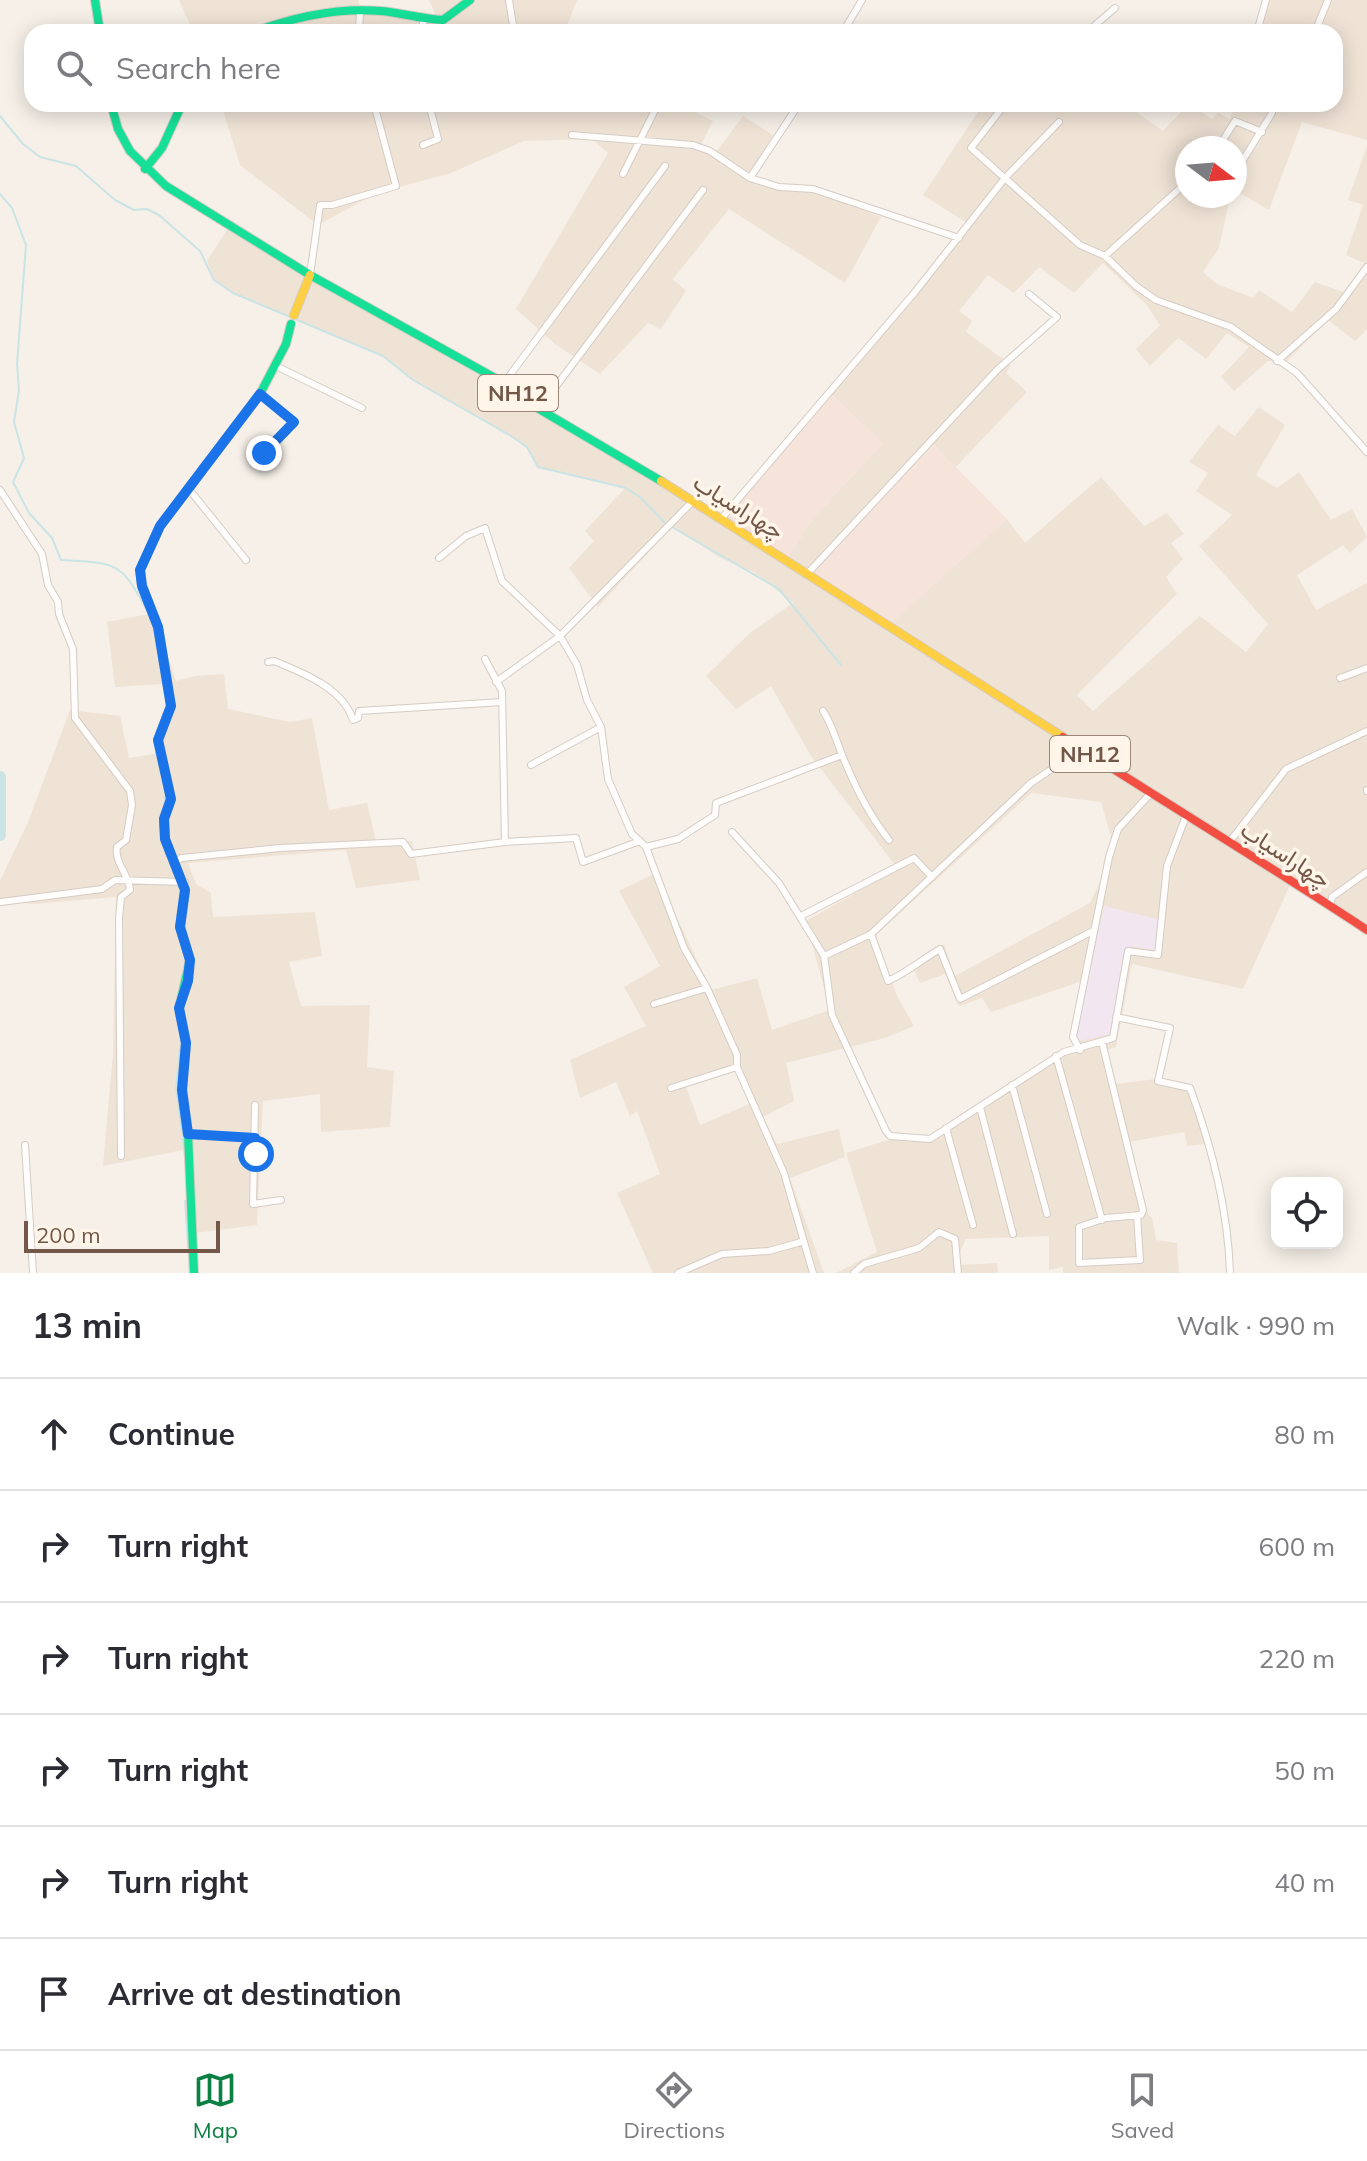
<!DOCTYPE html>
<html lang="en">
<head>
<meta charset="utf-8">
<style>
	body { margin:0; font-family:Mulish,Vazirmatn,sans-serif; background:#f2f2f3; color:#2b2b33 }
	.controls { position:absolute; right:24px; bottom:24px; display:grid; overflow:hidden; border-radius:16px; box-shadow:0 4px 20px #0003 }
	.controls button { width:72px; height:72px; display:grid; place-items:center; padding:0; border:0; border-bottom:2px solid #e1e1e2; background:#fff; color:#2b2b33; font:40px sans-serif }
	.compass { position:absolute; left:1175px; top:136px; width:72px; height:72px; border-radius:50%; background:#fff; box-shadow:0 4px 20px #0003; rotate:106deg }
	.scale { position:absolute; left:24px; bottom:20px; width:196px; box-sizing:border-box; padding-left:8px; border:4px solid #735749; border-top:0; font-size:22px; line-height:28px; white-space:nowrap; color:#735749; -webkit-text-stroke:6px #fff5e8; paint-order:stroke }
	.stop { position:absolute; width:24px; height:24px; margin:-18px; border:6px solid #1a73e8; border-radius:50%; background:#fff }
	.stop.end { background:#1a73e8; border-color:#fff; box-shadow:0 2px 8px #0008 }
	.list { margin:0; padding:0; list-style:none }
	h2 { display:flex; justify-content:space-between; align-items:center; height:104px; margin:0; padding:0 32px; font-size:34px }
	h2 small { font-size:26px; font-weight:400; color:#7c7c81 }
	.list li { display:grid; grid-template-columns:52px 1fr auto; gap:24px; align-items:center; box-sizing:border-box; height:112px; padding:0 32px; border-top:2px solid #e1e1e2 }
	.list b { display:block; font-size:30px; white-space:nowrap }
	.list em { font-size:26px; font-style:normal; color:#7c7c81 }
	.icon { flex:none; width:44px; height:44px; fill:none; stroke:currentColor; stroke-width:2; stroke-linecap:round; stroke-linejoin:round }
	.map { position:relative; flex:none; width:1367px; height:1273px; overflow:hidden }
	.search { position:absolute; background:#fff; box-shadow:0 4px 20px #0003; left:24px; right:24px; top:24px; height:88px; display:flex; align-items:center; gap:20px; box-sizing:border-box; padding:0 28px; border-radius:24px; color:#7c7c81; font-size:30px }
	.sheet { height:776px; background:#fff }
	nav { display:flex; justify-content:space-around; align-items:center; box-sizing:border-box; height:112px; border-top:2px solid #e1e1e2; background:#fff; font-size:22px; color:#7c7c81 }
	nav a { display:grid; justify-items:center; gap:4px }
	nav .on { color:#0b8043 }
	.map>svg:first-child { display:block }
	.residential { fill:#efe3d5; fill-rule:evenodd }
	.commercial { fill:#f6e4db }
	.education { fill:#f2e7f1 }
	.lines { fill:none; stroke-linecap:round; stroke-linejoin:round }
	.stream { stroke:#cae4e6; stroke-width:2 }
	.river { stroke:#cae4e6; stroke-width:12 }
	.street-casing { stroke:#d4ccc5; stroke-width:8 }
	.fast-casing { stroke:#d5ccc4; stroke-width:10 }
	.slow-casing { stroke:#d5ccc4; stroke-width:10 }
	.jam-casing { stroke:#d5ccc4; stroke-width:10 }
	.street { stroke:#fefdfc; stroke-width:6 }
	.fast { stroke:#16e098; stroke-width:8 }
	.slow { stroke:#ffcf43; stroke-width:8 }
	.jam { stroke:#f24e42; stroke-width:8 }
	.route { stroke:#1a73e8; stroke-width:10 }
	.labels { text-anchor:middle; dominant-baseline:central; stroke-width:7; stroke-linejoin:round; paint-order:stroke }
	.shield { fill:#fff5e8; stroke:#9d8679; stroke-width:2 }
	.shield-label { font-size:22px; font-weight:bold; fill:#735749 }
	.street-label { font-size:24px; fill:#735749; stroke:#fff5e8 }
</style>
</head>
<body>
<div class="map">
<svg width="1367" height="1273" viewBox="0 0 1367 1273">
	<rect width="100%" height="100%" fill="#f6f0e8"/>
	<!-- residential -->
	<path class="residential" d="M179 0H358L361 11 438 20 429 0H577L566 28 573 32H193Z
		M1262 0H1367V140L1302 122 1269 210 1238 192 1235 195V148H1187V196H1234L1228 206 1219 248 1203 272 1217 284 1253 298 1259 290 1292 312 1315 282 1346 293 1364 263 1346 255 1363 205 1348 200 1367 146V329L1355 341 1328 320 1287 361H1268L1234 391 1221 377 1249 347 1227 333 1206 359 1178 338 1150 366 1136 349 1160 325 1145 303 1103 263 1074 293 1039 267 1014 293 988 275 959 311 972 321 966 332 1011 365 1006 373 1027 392 954 469 930 441 887 626 1007 519 1025 543 1101 477 1144 526 1167 513 1184 534 1171 543 1183 559 1166 577 1177 594 1077 695 1093 711 1200 616 1246 652 1268 624 1199 546 1232 515 1196 491 1208 473 1189 462 1218 425 1235 436 1259 407 1285 425 1256 475 1277 488 1299 472 1331 520 1352 509 1367 537 1350 553 1343 545 1297 575 1316 610 1367 583V930L1291 883 1243 989 1132 964 1116 1047 1107 1050 1116 1084 1156 1079 1186 1088 1206 1144 1187 1146 1184 1132 1129 1142 1149 1216 1152 1217 1156 1240 1177 1243 1179 1273H1063V1267L1049 1270V1236L966 1239 960 1252V1265L997 1263 998 1273H836L877 1252 846 1153 891 1139 932 1142 1074 1046 1088 979 991 1012 982 998 959 1006 945 974 920 983 911 963 944 944 955 976 1090 903 1115 851 1101 802 1031 793 876 935 897 996 914 1026 885 1038 786 1063 794 1101 763 1117 777 1144 839 1129 845 1157 790 1178 824 1273H653L617 1193 660 1174 637 1111 630 1116 616 1082 580 1098 570 1060 646 1026 624 987 660 966 619 891 656 873 711 990 757 978 772 1030 830 1010 806 921 898 869 811 756 771 686 736 709 706 676 751 632 793 603 755 573 719 557 672 527 598 607 569 568 594 541 585 531 625 488 538 467 527 447 511 436 413 380 383 356 233 293 214 280 207 260 230 226 504 383 787 559 813 518 882 444 828 391 970 225 923 195 983 104H1125L1163 131 1189 104 1212 119 1218 113 1230 119 1234 104H1335V32H1254ZM736 1070 754 1102 700 1125 686 1087Z
		M221 104H694L691 110 713 121 701 145 716 152 743 116 773 135 749 179 820 193 881 217 845 283 729 209 673 279 686 291 661 329 648 323 600 374 555 344 516 309 608 153 592 139 524 141 451 173 377 193 318 225 240 165Z
		M154 613 176 681 195 676 224 674 228 709 290 722 312 718 329 810 367 803 377 845 412 841 420 880 356 888 346 850 188 863 196 884 211 893 213 917 315 912 322 956 289 962 301 1006 370 1005 367 1067 394 1071 390 1127 321 1132 320 1094 263 1101 257 1225 195 1233 183 1150 103 1166 113 1054 116 897 33 904 0 901V881L28 822 70 710 120 716 129 758 159 753 174 705 162 684 115 687 107 622Z"/>
	<!-- commercial -->
	<path class="commercial" d="M828 391 883 443 813 518 787 559 721 520Z
		M930 441 1007 519 887 627 808 573Z"/>
	<!-- education -->
	<path class="education" d="M1104 906 1161 920 1155 950 1131 946 1118 1008 1119 1032 1075 1042Z"/>
	<g class="lines">
		<!-- stream -->
		<path class="stream" d="M0 116 23 144 40 157 76 166 115 200 134 210 147 209 159 215 200 251 214 280 233 293 383 356 413 380 511 436 527 447 538 467 626 488 640 497 666 524
			M0 194 12 208 26 245 17 364 19 390 14 422 24 458 13 482 29 513 52 538 61 560C121 563 121 563 149 614
			M672 527 779 589 841 665
			M156 639 165 695
			M166 792C163 821 156 835 170 862
			M177 930 182 946
			M181 989 185 975
			M181 1038 176 1086 184 1147
			M185 1201 190 1273"/>
		<!-- river -->
		<path class="river" d="M0 777V835"/>
		<defs>
			<path id="street" d="M509 0 514 32
				M359 32 360 11
				M421 32 424 20
				M843 32 862 0
				M1087 32 1115 8
				M1257 32 1266 0
				M1315 32 1328 0
				M1005 104 971 148 1080 245 1105 256 1136 286 1156 300 1231 327 1297 373 1367 452
				M1286 108 1288 104
				M572 135 693 145 710 151 750 178 779 187 813 189 959 238
				M423 145 438 139 429 104
				M1218 148 1235 121 1262 132
				M1235 173 1272 113
				M623 174 658 104
				M750 178 799 104
				M1105 256 1187 182
				M310 275 320 205H332L396 186 374 104
				M1277 361 1336 309 1367 267
				M276 366 362 408
				M504 383 665 166
				M260 394 294 422 264 453
				M539 409 703 190
				M188 488 246 560
				M0 490 42 554 48 585 58 602 59 614 73 649 75 718 130 791 132 805 126 840 117 847C114 862 129 875 130 890L121 897 119 918 121 1156
				M722 518 915 292 1005 178 1059 122
				M439 558 466 536 485 528 502 581 560 636 577 665 587 700 601 727 608 779 632 834 646 847 684 948 707 988 737 1055V1067L784 1173 813 1273
				M808 573 997 370 1057 317 1029 294
				M485 659 502 691 505 842
				M268 662 274 661C303 673 343 688 353 720L358 718 359 711 502 702
				M1340 678 1367 668
				M496 682 560 636 694 500
				M823 711C833 726 836 741 843 757 855 787 869 815 889 840
				M531 765 601 727
				M1367 790V791
				M732 832 779 883 824 956 832 1015 886 1131 890 1136 930 1139 1064 1052 1113 1038 1128 951 1158 955 1167 866 1186 816
				M1231 840 1286 769 1367 731
				M646 847 678 839 715 815 716 803 842 755
				M176 862 181 858 280 848 403 842 411 854 505 842 576 838 583 862 640 841
				M1 902 102 889 115 880 185 882
				M1330 906 1332 897 1367 872
				M801 916 914 858 932 877
				M871 934 888 981C908 972 921 960 940 949L960 999 1093 931
				M824 956 871 934 1031 783 1052 769 1072 742
				M654 1004 707 988
				M1116 1017 1170 1028 1158 1081 1190 1088C1212 1147 1228 1210 1230 1273
				M1102 1042 1143 1210 1141 1215 1106 1218 1079 1227V1263L1140 1260 1137 1215
				M1080 1050 1073 1037 1109 857 1118 829 1151 793
				M1056 1056 1102 1220
				M1012 1085 1047 1214
				M671 1088 737 1067
				M255 1105 253 1204 281 1200
				M980 1107 1013 1234
				M946 1128 973 1225
				M188 1134 255 1138
				M25 1145 33 1273
				M678 1273 722 1254 769 1251 801 1242
				M854 1273 864 1264 919 1248 939 1232 955 1239 958 1273"/>
			<path id="fast" d="M95 0 100 32
				M253 32C294 17 337 7 381 11 402 13 422 19 443 20L470 0
				M111 104 118 129 130 151 166 186 310 275 504 383 539 409 661 481
				M145 169 162 148 182 104
				M194 1273 188 1134 182 1090 186 1043 179 1008 190 960 180 927 185 890 165 839 164 819 171 799 158 740 171 706 158 627 142 586 140 570 160 526 260 394 286 344 291 324"/>
			<path id="slow" d="M294 315 310 275
				M661 481 1063 737"/>
			<path id="jam" d="M1063 737C1164 802 1267 864 1367 930"/>
		</defs>
		<!-- street casing -->
		<use href="#street" class="street-casing"/>
		<!-- fast casing -->
		<use href="#fast" class="fast-casing"/>
		<!-- slow casing -->
		<use href="#slow" class="slow-casing"/>
		<!-- jam casing -->
		<use href="#jam" class="jam-casing"/>
		<!-- street -->
		<use href="#street" class="street"/>
		<!-- fast -->
		<use href="#fast" class="fast"/>
		<!-- slow -->
		<use href="#slow" class="slow"/>
		<!-- jam -->
		<use href="#jam" class="jam"/>
	</g>
	<g class="lines">
		<!-- route -->
		<path class="route" d="M256 1154 255 1138 188 1134 182 1090 186 1043 179 1008 188 981 190 960 180 927 185 890 165 839 164 819 171 799 158 740 171 706 158 627 142 586 140 570 160 526 260 394 294 422 264 453"/>
	</g>
	<g class="labels">
		<!-- shield labels -->
		<g class="shield">
			<rect x="478" y="375" width="80" height="36" rx="6"/>
			<rect x="1050" y="736" width="80" height="36" rx="6"/>
		</g>
		<g class="shield-label">
			<text x="518" y="393">NH12</text>
			<text x="1090" y="754">NH12</text>
		</g>
		<!-- street labels -->
		<g class="street-label">
			<text transform="translate(739 506) rotate(32)">چهاراسیاب</text>
			<text transform="translate(1286 854) rotate(33)">چهاراسیاب</text>
		</g>
	</g>
</svg>
<div class="controls">
<button><svg class="icon" aria-label="locate" viewBox="0 0 24 24"><circle cx="12" cy="12" r="6"/><path d="M12 2v4M12 18v4M2 12h4M18 12h4"/></svg></button>
</div>
<svg class="compass" viewBox="-18 -18 36 36"><path d="M0-13l5 13h-10z" fill="#e53935"/><path d="M0 13l5-13h-10z" fill="#7c7c81"/></svg>
<div class="scale">200 m</div>
<div class="stop" style="left:256px;top:1154px"></div>
<div class="stop end" style="left:264px;top:453px"></div>
<div class="search"><svg class="icon" aria-label="search" viewBox="0 0 24 24"><circle cx="10" cy="10" r="6"/><path d="M15 15l6 6"/></svg>Search here</div>
</div>
<section class="sheet">
<h2>13 min<small>Walk · 990 m</small></h2>
<ul class="list">
<li><svg class="icon" aria-label="ahead" viewBox="0 0 24 24"><path d="M12 20V5M6 11l6-6 6 6"/></svg><div><b>Continue</b></div><em>80 m</em></li>
<li><svg class="icon" aria-label="right" viewBox="0 0 24 24"><path d="M7 20v-9h11M14 6l5 5-5 5"/></svg><div><b>Turn right</b></div><em>600 m</em></li>
<li><svg class="icon" aria-label="right" viewBox="0 0 24 24"><path d="M7 20v-9h11M14 6l5 5-5 5"/></svg><div><b>Turn right</b></div><em>220 m</em></li>
<li><svg class="icon" aria-label="right" viewBox="0 0 24 24"><path d="M7 20v-9h11M14 6l5 5-5 5"/></svg><div><b>Turn right</b></div><em>50 m</em></li>
<li><svg class="icon" aria-label="right" viewBox="0 0 24 24"><path d="M7 20v-9h11M14 6l5 5-5 5"/></svg><div><b>Turn right</b></div><em>40 m</em></li>
<li><svg class="icon" aria-label="arrive" viewBox="0 0 24 24"><path d="M6 21V4h12l-3 4 3 4H6"/></svg><div><b>Arrive at destination</b></div></li>
</ul>
</section>
<nav>
<a class="on"><svg class="icon" aria-label="map" viewBox="0 0 24 24"><path d="M3 6l6-2 6 2 6-2v14l-6 2-6-2-6 2zM9 4v14M15 6v14"/></svg>Map</a>
<a><svg class="icon" aria-label="directions" viewBox="0 0 24 24"><path d="M12 3l9 9-9 9-9-9zM9 14v-3h6M13 9l2 2-2 2"/></svg>Directions</a>
<a><svg class="icon" aria-label="saved" viewBox="0 0 24 24"><path d="M7 4h10v16l-5-4-5 4z"/></svg>Saved</a>
</nav>
</body>
</html>
